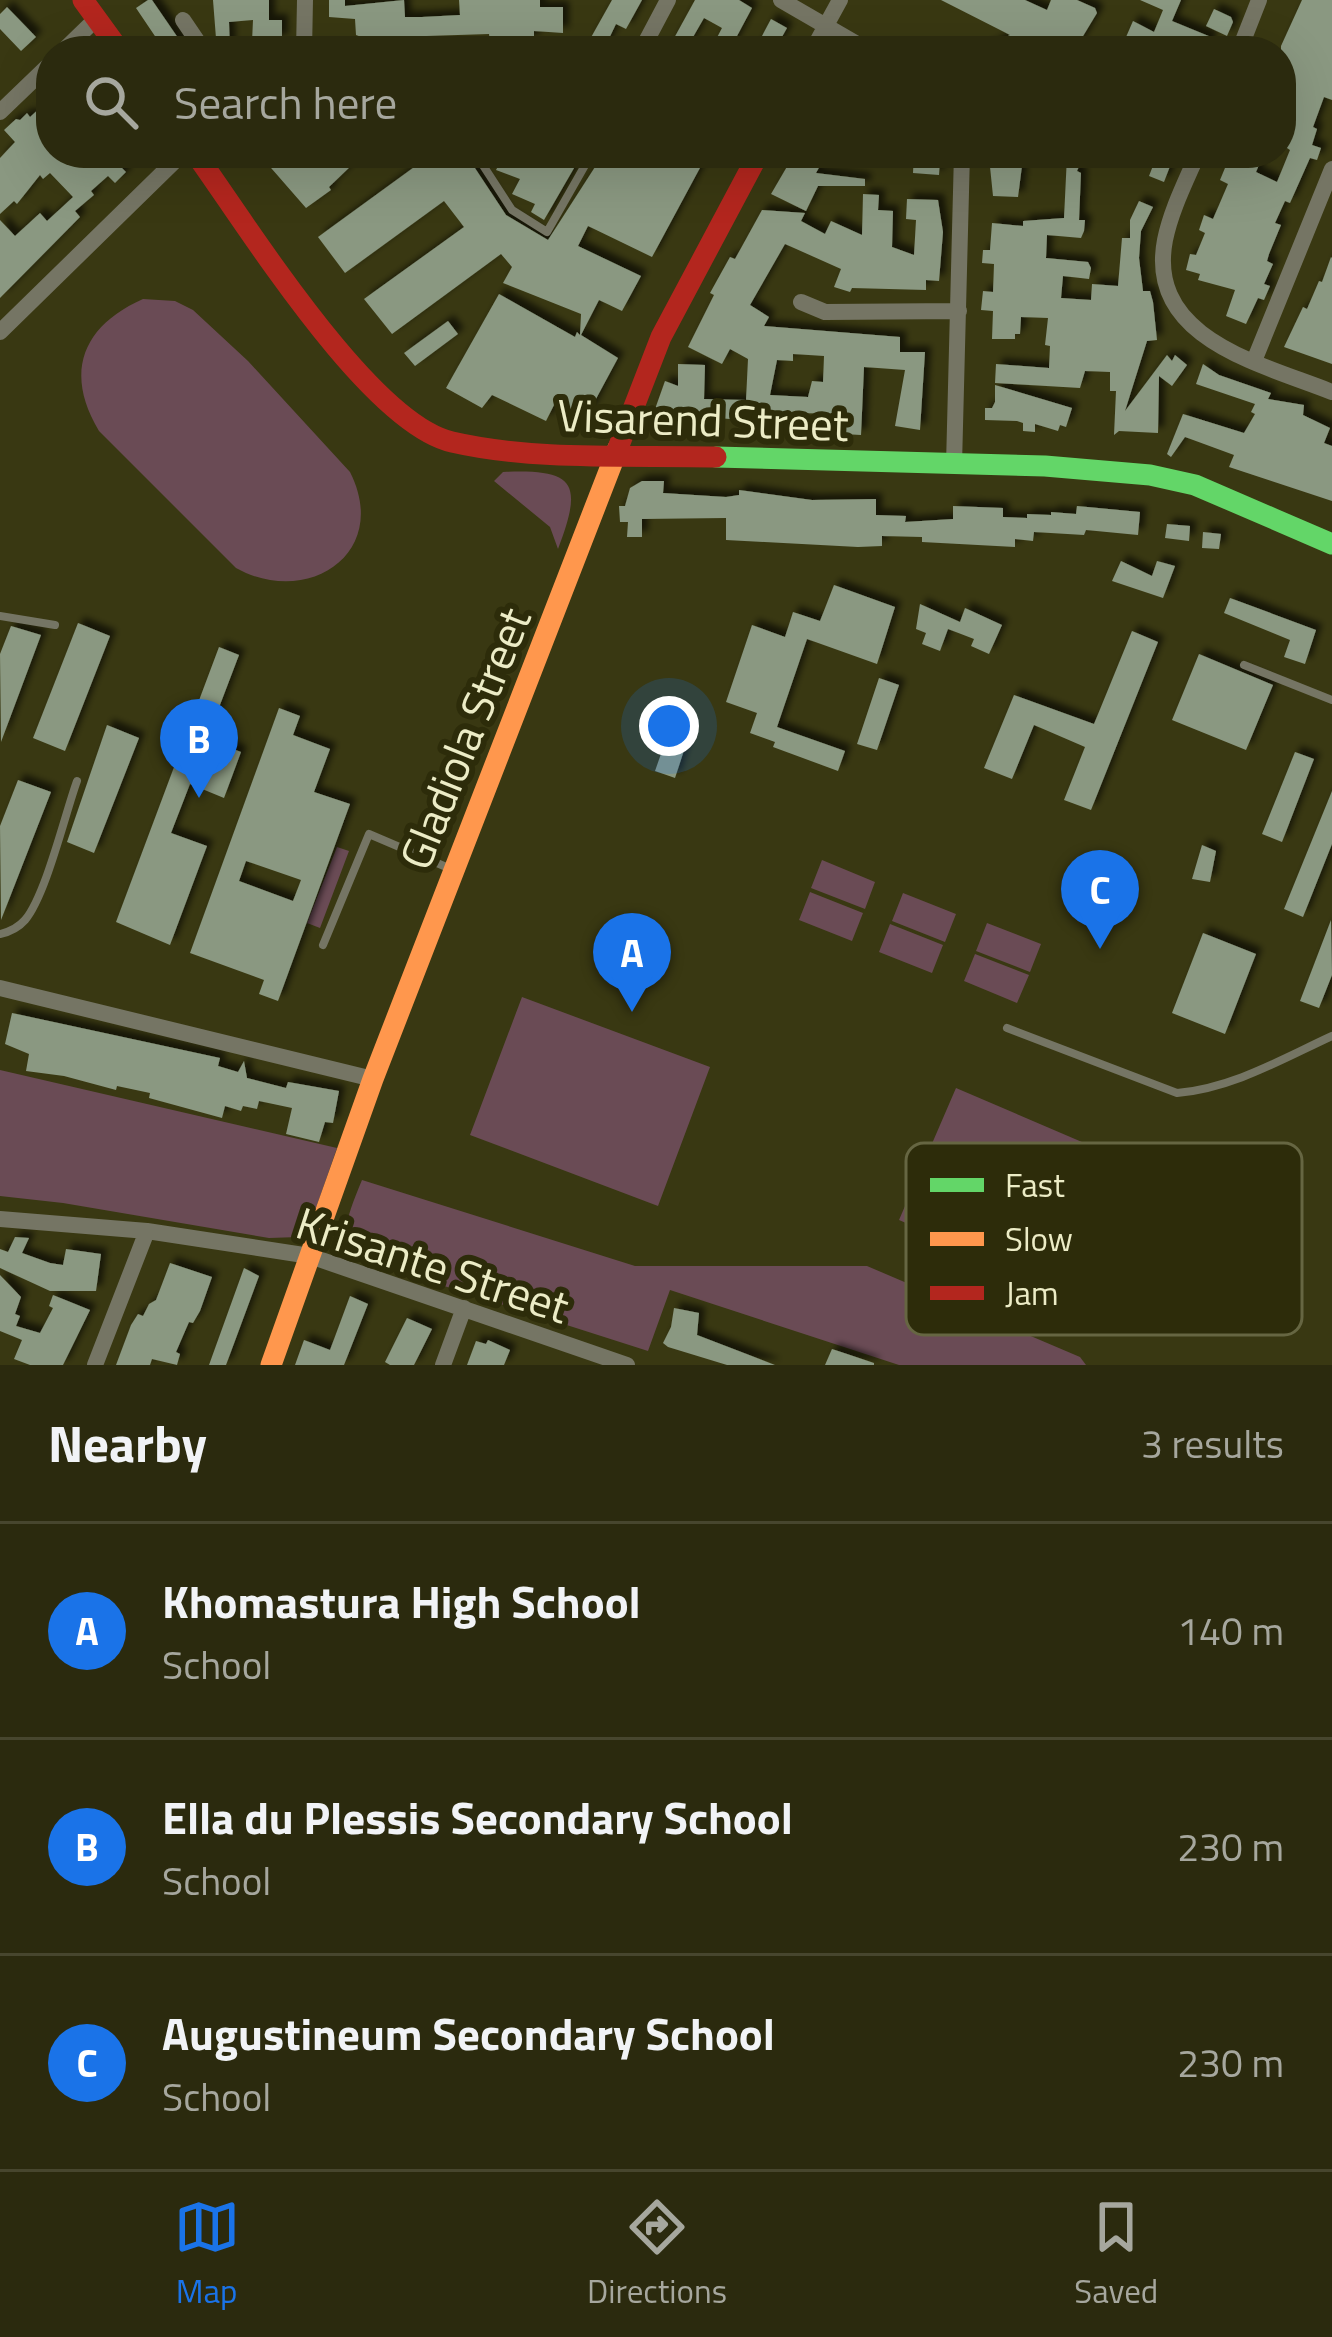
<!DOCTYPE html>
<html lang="en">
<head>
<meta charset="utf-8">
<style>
	body { margin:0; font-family:"Titillium Web",sans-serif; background:#37361c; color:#f1f3f6 }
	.you { position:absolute; left:669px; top:726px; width:42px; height:42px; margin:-30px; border:9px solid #fff; border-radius:50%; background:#1a73e8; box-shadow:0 0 0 18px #1a73e833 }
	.badge { display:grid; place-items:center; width:78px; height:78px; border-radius:50%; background:#1a73e8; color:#fff; font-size:39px; font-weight:700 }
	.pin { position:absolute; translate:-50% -99px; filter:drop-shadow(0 3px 6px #0008) }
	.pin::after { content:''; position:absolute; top:63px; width:42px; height:36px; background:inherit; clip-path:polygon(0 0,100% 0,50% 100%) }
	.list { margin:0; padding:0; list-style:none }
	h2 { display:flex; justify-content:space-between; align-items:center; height:156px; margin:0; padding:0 48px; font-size:51px }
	h2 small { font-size:39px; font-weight:400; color:#a6a79e }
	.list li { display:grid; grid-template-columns:78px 1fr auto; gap:36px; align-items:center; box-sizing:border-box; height:216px; padding:0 48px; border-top:3px solid #47462e }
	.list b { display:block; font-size:45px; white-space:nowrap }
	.list p { margin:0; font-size:39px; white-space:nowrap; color:#a6a79e }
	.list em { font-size:39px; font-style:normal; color:#a6a79e }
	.icon { flex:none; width:66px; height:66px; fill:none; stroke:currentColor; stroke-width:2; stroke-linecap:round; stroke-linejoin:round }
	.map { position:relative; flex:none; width:1332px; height:1365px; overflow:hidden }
	.search { position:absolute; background:#2b2a0e; box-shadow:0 12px 48px #0002; left:36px; right:36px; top:36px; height:132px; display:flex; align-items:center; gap:30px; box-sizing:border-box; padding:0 42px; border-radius:48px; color:#a6a79e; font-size:45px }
	.sheet { height:804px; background:#2b2a0e }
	nav { display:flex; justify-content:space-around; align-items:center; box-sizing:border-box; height:168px; border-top:3px solid #47462e; background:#2b2a0e; font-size:33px; color:#a6a79e }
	nav a { display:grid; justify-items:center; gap:6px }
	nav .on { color:#1a73e8 }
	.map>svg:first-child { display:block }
	.green { fill:#6a4b55 }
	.building { fill:#8a9881; fill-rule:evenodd; filter:url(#shadow) }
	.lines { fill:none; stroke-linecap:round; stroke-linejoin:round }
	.lane { stroke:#757564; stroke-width:8 }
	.street { stroke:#757564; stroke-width:16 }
	.fast { stroke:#63d668; stroke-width:21 }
	.slow { stroke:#ff974d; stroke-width:21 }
	.jam { stroke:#b3261e; stroke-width:21 }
	.labels { text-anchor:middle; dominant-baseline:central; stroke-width:12; stroke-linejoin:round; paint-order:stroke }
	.street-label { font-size:45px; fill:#ececc6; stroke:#2d2c0a }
	.key { fill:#2d2c0a; stroke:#666642; stroke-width:3 }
	.key-label { font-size:33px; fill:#ececc6 }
</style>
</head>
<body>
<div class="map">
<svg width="1332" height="1365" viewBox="0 0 1332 1365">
	<defs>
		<filter id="shadow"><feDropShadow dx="6" dy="-6" stdDeviation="3" flood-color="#0009"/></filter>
	</defs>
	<rect width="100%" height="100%" fill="#393812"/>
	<!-- green -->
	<path class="green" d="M143 299 175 301 193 310 248 361 350 472C391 553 308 608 236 568L99 431C64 373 82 326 143 299Z
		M503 472C576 469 583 483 558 549L550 527 494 481Z
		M337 847 349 851 320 928 307 923Z
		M822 860 875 882 865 909 811 888Z
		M810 892 863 913 852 941 799 920Z
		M903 893 956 914 945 942 892 921Z
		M987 923 1041 944 1030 972 976 951Z
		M890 924 943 945 932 973 879 952Z
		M975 954 1029 975 1017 1003 964 981Z
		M522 997 710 1067 658 1206 470 1135Z
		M0 1070 337 1148 309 1228 299 1237 269 1238 63 1203 0 1196Z
		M956 1088 1159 1175 1102 1307 899 1220Z
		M362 1180 635 1266H867L1080 1357 1086 1365H899L670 1290 648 1351 394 1270C337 1245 339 1236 362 1180Z"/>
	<!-- building -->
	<path class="building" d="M148 0H152L187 51H165L136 8Z
		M213 0H269V20H282V40L252 42 253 20 229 22 230 51H217Z
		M329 0H345V6L404 0 405 17H422L460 15 459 0H540V7H563V33L534 31V40L490 42 489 34 364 38 356 35 355 19 329 17Z
		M612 0H642L626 29 616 24 604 49 589 41Z
		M695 0H739L752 8 729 51H710L722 28 704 18 685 51H667Z
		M941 0H1025L1047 10 1051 0H1077L1095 8 1097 13 1074 51H979L1010 35Z
		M1140 0H1181L1172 21 1211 37 1206 51H1186L1167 43 1164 51H1120L1133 21 1154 32 1163 10Z
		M1302 0H1332V100L1324 97 1313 127 1317 129 1312 145 1321 148 1317 160 1310 158 1290 203 1285 201 1275 223 1281 225 1269 254 1267 261 1273 264 1264 284 1270 286 1264 300 1258 298 1246 324 1226 316 1235 290 1198 280 1200 274 1186 270 1190 254 1196 255 1205 233 1199 230 1204 215 1213 219 1228 184 1220 180 1225 168 1211 163 1215 153H1264L1256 172 1277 182 1290 150 1281 144 1295 109 1281 103V46Z
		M7 7 36 37 21 51 0 29V14Z
		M1214 9 1231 17 1233 22 1227 36 1206 26Z
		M771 19 787 28 774 51H754Z
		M51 98V153H107L126 172 115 183 108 176 91 191 94 195 75 211 80 217 0 298V220L15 236 40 213 47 221 73 197 50 173 43 179 40 175 17 204 14 201 0 214V158L15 142 4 130 16 119 20 120 27 113 30 117Z
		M258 153H375L352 165 329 187 331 190 306 208Z
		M408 153H465L506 215 548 240 604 153H708L652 257 588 226 578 246 641 276 622 311 599 300 581 335 618 358 583 423 554 405 546 421 492 395 482 408 446 388 499 294 575 337 577 332 580 335 581 314 503 283 512 267 501 254 392 334 364 299 464 227 444 201 345 273 318 237 417 165Z
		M505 153 581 156 544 220 531 212 535 204 512 194 520 179 496 170Z
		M795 153H827L816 173 865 179V186H818L806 211 771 194Z
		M914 153 940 159 939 175 913 173Z
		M1158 153H1175L1164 182 1149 176Z
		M1067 156 1083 157 1077 171 1081 173 1079 220H1085L1084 231 1081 238 1047 235 1046 258 1088 262 1091 268 1089 279 1063 276 1061 298 1091 300 1092 284 1118 286 1122 238H1130V220L1139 201 1153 207 1141 231 1139 258 1143 291H1150L1153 302 1157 340 1147 341 1125 411 1167 355 1172 361 1175 355 1187 365 1172 386 1159 376 1158 433 1119 431 1114 435 1116 391H1110V372L1085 371 1080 388 995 383 996 364 1049 368 1050 346 1045 345 1048 318 1021 317 1020 334H1015V339H992L993 311 981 310 983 291 993 292 994 264 982 263 983 250H990L992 223 1023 226V221L1064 218Z
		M989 157 1023 158 1018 197 993 196Z
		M863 194 879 195 878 210 893 211 892 247 914 255 916 220 906 219 907 199 938 200 943 232 939 281 926 280V290L852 288 850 292 834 287 841 269 785 244 750 305 769 317 764 326 900 337V352H925L920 430 895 426 905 370 864 367 861 435 843 434 845 414 795 413V418L767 417V422L680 415V423L669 422V417L654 412 665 381 678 386V364L705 365 704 399 746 400 748 359 730 349 722 364 688 347 714 295 710 293 730 257 735 259 762 210 805 213 801 221 825 234 831 221 862 235ZM793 354 824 356 823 382 812 381 808 397 770 395 777 360 793 361Z
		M1331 257 1332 258V364L1284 347 1303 307 1307 309 1319 281 1322 282Z
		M448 321 458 334 415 366 404 353Z
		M1203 364 1219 375 1271 393 1268 399 1304 405 1303 415 1330 428 1324 443 1332 446V501L1229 467 1234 455 1185 437 1171 457 1167 454 1183 414 1244 433 1255 414 1251 412 1255 404 1196 384Z
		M995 385 1072 408 1066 427 1060 425 1058 431 1035 424V432L1023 431V423L1017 421 985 420V408H992L995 402Z
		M642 481H664L663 493 726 497 739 495V490L812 500 876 499V515L906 516 905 522 953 519V506L1003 508V517L1027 518V514L1051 515V512L1076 514 1077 506 1140 512 1138 535 1086 530 1084 535 1034 532 1033 541 1015 539V547L922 542V537L882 536V546L858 547 726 540V518L642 519V537H627L628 522H620L619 506H625L630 488Z
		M1167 524 1190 526 1189 541 1165 538Z
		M1203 532 1221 534 1219 549 1202 548Z
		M1121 561 1152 576 1157 561 1175 566 1163 598 1112 581Z
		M834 585 895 607 877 664 807 639 777 727 845 751 838 771 773 747 775 742 750 733 757 713 726 702 752 625 785 637 793 612 820 621Z
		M1230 598 1316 630 1305 664 1284 657 1290 640 1224 613Z
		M920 604 960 622 965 608 1002 625 989 654 971 646 974 639 948 629 940 651 922 644 926 633 916 629Z
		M78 623 110 636 65 751 33 738Z
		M11 626 41 635 1 742 0 654Z
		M1132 631 1158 642 1091 810 1064 800 1085 747 1034 725 1012 779 984 768 1014 695 1094 724Z
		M219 647 239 655 207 739 241 752 224 798 190 784 171 833 207 846 170 945 116 922Z
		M1199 654 1273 685 1246 750 1172 720Z
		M879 678 899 685 877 750 857 744Z
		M279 708 300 716 293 735 330 749 314 792 350 804 278 1001 259 994 264 980 190 953ZM246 861 301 880 293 901 239 881Z
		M107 725 139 738 94 853 67 842Z
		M669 731 688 738 675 778 655 771Z
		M1295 752 1314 759 1282 842 1262 834Z
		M18 780 51 792 1 920 0 826Z
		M1332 791V844L1303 917 1284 909Z
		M1202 845 1216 851 1210 882 1192 879Z
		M1331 920 1332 975 1319 1008 1300 1001Z
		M1203 933 1256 954 1225 1034 1172 1013Z
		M12 1013 220 1058 218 1066 238 1072 244 1061 247 1078 286 1088 288 1082 339 1091 333 1123 325 1122 319 1142 286 1134 292 1108 259 1101 257 1109 243 1106 241 1111 225 1106 222 1118 149 1098 150 1093 117 1086 116 1090 64 1076 26 1071 29 1054 5 1044Z
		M15 1237 29 1238 22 1253 50 1263 63 1265 66 1249 101 1254 96 1291H50L0 1268V1249L8 1252Z
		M170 1263 212 1277 200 1311 193 1323 189 1322 176 1352 180 1354 177 1365 152 1359 150 1365H116L131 1325 138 1314 143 1316 149 1304 156 1300Z
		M244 1268 259 1276 226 1365H209Z
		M0 1275 21 1297 15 1314 20 1316 16 1326 40 1333 53 1308 49 1306 53 1295 90 1310 63 1365H30L14 1359 22 1340 0 1331Z
		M350 1296 368 1304 344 1365H295L304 1340 330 1350Z
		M674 1308 699 1313 697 1335 775 1365H727L668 1347 663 1343 671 1327Z
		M407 1318 432 1329 414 1365H390L385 1362Z
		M488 1340 510 1350 504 1365H467L476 1341 486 1344Z
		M832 1349 874 1363V1365H825Z"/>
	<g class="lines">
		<!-- lane -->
		<path class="lane" d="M475 153 512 210 547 232 592 153
			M0 616 55 625
			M1244 665 1332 700
			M0 934C9 932 18 928 25 920 46 895 65 814 77 781
			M323 945 369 834 451 869
			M1007 1028 1177 1093C1233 1088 1282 1059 1332 1036"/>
		<!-- street -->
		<path class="street" d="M781 0 869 51
			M183 20 204 51
			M63 51 96 19
			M304 51 305 0
			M641 51 668 0
			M812 51 840 0
			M1239 51 1259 0
			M0 112 51 63
			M1198 153C1186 181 1171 210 1165 240 1146 339 1262 364 1332 392
			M801 302 825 312 959 311
			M0 332 183 153
			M1254 361 1332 169
			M954 465 962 153
			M0 988 373 1079
			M0 1219 147 1231 310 1256 627 1365
			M95 1365 147 1231
			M443 1365 464 1308"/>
		<!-- fast -->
		<path class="fast" d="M716 457 1045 466 1150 475 1195 485 1332 544"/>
		<!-- slow -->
		<path class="slow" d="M271 1365 373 1079 618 448"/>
		<!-- jam -->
		<path class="jam" d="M83 0 120 51
			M195 153C247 225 369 423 452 442 534 461 632 455 716 457
			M618 448 661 337 759 153"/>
	</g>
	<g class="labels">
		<!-- street labels -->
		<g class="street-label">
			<text transform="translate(703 419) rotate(2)">Visarend Street</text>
			<text transform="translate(464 738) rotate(-68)">Gladiola Street</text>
			<text transform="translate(433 1264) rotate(18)">Krisante Street</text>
		</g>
	</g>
	<!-- legend -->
	<rect x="906" y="1143" width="396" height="192" rx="18" class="key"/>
	<rect x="930" y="1178" width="54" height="14" fill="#63d668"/>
	<rect x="930" y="1232" width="54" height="14" fill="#ff974d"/>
	<rect x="930" y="1286" width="54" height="14" fill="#b3261e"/>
	<g class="key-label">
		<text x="1005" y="1197">Fast</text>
		<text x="1005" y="1251">Slow</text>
		<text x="1005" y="1305">Jam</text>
	</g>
</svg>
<div class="you"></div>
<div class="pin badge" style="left:632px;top:1012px">A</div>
<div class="pin badge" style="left:199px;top:798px">B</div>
<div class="pin badge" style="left:1100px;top:949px">C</div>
<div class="search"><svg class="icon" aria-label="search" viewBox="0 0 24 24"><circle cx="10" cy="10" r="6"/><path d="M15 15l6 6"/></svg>Search here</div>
</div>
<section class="sheet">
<h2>Nearby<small>3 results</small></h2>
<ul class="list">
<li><span class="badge">A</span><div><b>Khomastura High School</b><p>School</p></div><em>140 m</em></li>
<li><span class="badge">B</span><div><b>Ella du Plessis Secondary School</b><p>School</p></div><em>230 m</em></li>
<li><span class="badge">C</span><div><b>Augustineum Secondary School</b><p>School</p></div><em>230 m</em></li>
</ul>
</section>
<nav>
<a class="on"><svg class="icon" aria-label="map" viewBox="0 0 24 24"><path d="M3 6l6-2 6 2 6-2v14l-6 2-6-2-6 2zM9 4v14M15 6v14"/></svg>Map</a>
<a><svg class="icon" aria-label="directions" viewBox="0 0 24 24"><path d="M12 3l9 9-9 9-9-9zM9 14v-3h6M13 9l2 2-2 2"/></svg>Directions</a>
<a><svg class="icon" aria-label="saved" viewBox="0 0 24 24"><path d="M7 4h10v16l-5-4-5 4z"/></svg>Saved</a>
</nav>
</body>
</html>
